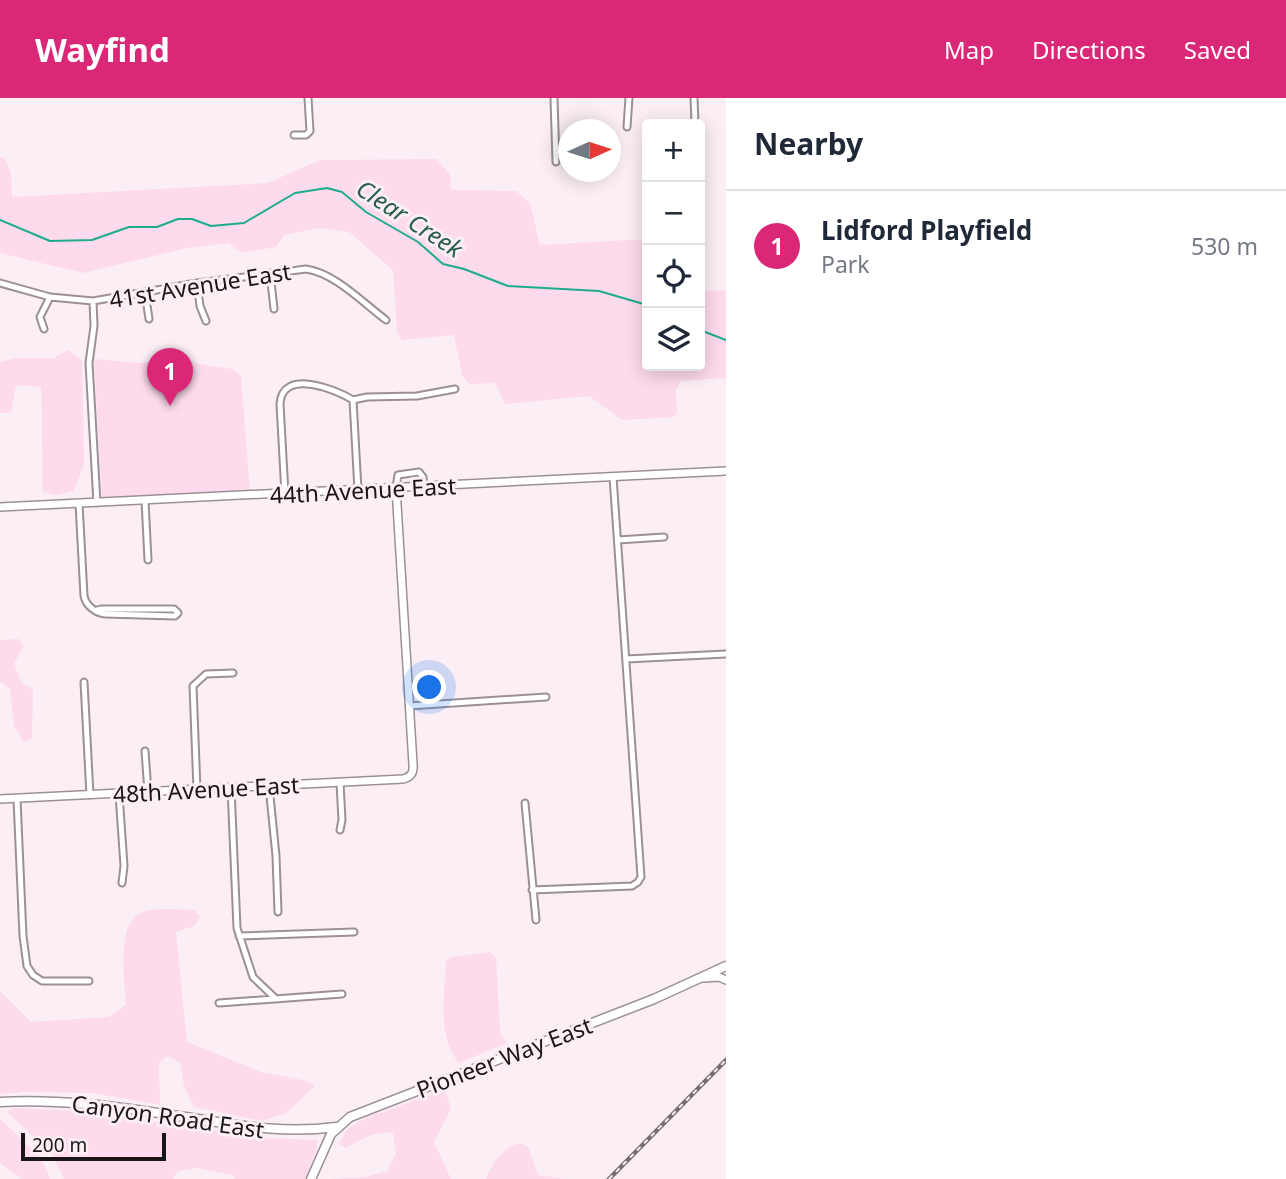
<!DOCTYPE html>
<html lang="en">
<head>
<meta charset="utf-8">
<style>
	body { margin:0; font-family:"Noto Sans",sans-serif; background:#f6f6f7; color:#1f2937 }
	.controls { position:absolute; right:21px; top:21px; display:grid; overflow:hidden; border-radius:7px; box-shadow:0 4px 18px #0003 }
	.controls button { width:63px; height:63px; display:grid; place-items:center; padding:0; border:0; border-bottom:2px solid #e0e1e3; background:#fff; color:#1f2937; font:35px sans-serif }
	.compass { position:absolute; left:558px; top:21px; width:63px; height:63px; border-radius:50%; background:#fff; box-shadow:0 4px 18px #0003; rotate:87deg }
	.scale { position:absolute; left:21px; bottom:18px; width:145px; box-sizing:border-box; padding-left:7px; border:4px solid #1a1618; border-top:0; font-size:19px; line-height:24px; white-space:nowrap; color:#1a1618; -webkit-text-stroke:5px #fbeff5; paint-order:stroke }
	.you { position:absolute; left:430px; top:590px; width:24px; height:24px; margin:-18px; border:5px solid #fff; border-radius:50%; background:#1a73e8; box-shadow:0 0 0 10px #1a73e833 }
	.badge { display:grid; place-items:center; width:46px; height:46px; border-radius:50%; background:#db2777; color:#fff; font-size:23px; font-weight:700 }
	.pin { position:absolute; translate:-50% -58px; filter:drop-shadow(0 2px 4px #0008) }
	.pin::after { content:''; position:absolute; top:37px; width:24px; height:21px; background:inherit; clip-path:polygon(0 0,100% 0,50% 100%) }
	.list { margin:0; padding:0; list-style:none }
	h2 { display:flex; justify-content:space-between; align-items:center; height:91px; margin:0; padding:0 28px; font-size:30px }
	h2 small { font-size:23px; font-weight:400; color:#747a83 }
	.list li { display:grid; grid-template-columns:46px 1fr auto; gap:21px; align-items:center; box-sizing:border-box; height:112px; padding:0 28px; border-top:2px solid #e0e1e3 }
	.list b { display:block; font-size:26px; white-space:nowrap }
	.list p { margin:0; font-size:23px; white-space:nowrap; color:#747a83 }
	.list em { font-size:23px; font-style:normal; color:#747a83 }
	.icon { flex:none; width:38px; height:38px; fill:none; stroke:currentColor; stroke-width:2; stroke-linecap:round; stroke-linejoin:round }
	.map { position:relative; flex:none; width:726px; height:1081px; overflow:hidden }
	header { display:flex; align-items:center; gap:42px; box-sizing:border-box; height:98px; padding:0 35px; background:#db2777; color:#fff }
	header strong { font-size:33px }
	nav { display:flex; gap:38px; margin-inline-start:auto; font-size:24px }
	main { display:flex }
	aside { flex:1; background:#fff }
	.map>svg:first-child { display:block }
	.green { fill:#fddaec }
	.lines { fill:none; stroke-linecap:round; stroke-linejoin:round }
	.stream { stroke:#1dac8c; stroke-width:2 }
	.minor-casing { stroke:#9b9096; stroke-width:9 }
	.tertiary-casing { stroke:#9b9096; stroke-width:10 }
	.secondary-casing { stroke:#9b9096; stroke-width:11 }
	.minor { stroke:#fff; stroke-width:5 }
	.tertiary { stroke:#fff; stroke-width:7 }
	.secondary { stroke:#fff; stroke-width:8 }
	.rail-casing { stroke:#746d71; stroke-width:4.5 }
	.rail { stroke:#fbeff5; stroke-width:2; stroke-dasharray:5; stroke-linecap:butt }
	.labels { text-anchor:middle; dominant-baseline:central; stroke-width:6; stroke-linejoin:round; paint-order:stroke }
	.street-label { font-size:23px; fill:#1a1618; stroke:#fbeff5 }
	.water-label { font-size:24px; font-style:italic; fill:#295d4e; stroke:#fbeff5 }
</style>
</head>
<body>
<header>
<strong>Wayfind</strong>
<nav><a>Map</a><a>Directions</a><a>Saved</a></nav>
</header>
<main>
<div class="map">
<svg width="726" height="1081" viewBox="0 0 726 1081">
	<rect width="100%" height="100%" fill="#fbeff5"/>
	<!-- green -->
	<path class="green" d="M4 59 11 76 12 99 268 85 320 62 436 61 450 76 451 92 516 93 530 105 540 147 647 141V268H700L701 139 704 193 726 192V280L681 283 676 291 677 315 674 319 622 322 589 298 505 306 495 285 469 286 462 277 454 237 402 242 397 234 393 172 349 134 319 130 284 137 276 149 241 155 229 145 187 150 83 175 0 155V60Z
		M68 252 82 262 84 366 74 393 56 397 43 394 41 289 16 287 11 315H0V264L16 260H54Z
		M94 261 141 265 167 261 232 271 241 278 250 394 102 401Z
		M19 541 24 548 14 565 21 584 33 592 32 640 24 645 14 628 10 591 0 584V542Z
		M195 812 200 819 194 828 176 834 187 944 261 974 308 983 315 988 286 1015 262 1023 194 1009 184 988 180 965 168 958 159 964 160 1007 93 995 24 994 0 996V893L31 924 108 919 126 907C125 884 114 819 146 813 161 810 179 812 195 812Z
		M490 854 496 859 500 935 507 945 459 965C436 937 445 897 446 862L452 859Z
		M441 993 446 995 451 1011 434 1044 451 1081H331L365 1079 387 1073 396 1056 393 1035C376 1032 360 1042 346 1050L339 1046 347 1031 366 1020Z
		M12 1010 85 1013 266 1040 317 1042V1051L305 1081H235L232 1077 198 1070 178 1073 173 1081H64L53 1057 7 1014Z
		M0 1021 41 1060 50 1081H22L0 1065Z
		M520 1045 528 1049 538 1077 565 1081H486C493 1064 502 1050 520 1045Z"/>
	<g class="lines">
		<!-- stream -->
		<path class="stream" d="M0 122 50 143 92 142 129 129H157L178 121H192L211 128 244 125 295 95 327 90 342 94 366 114 418 144 443 166 464 171 508 188 599 193 647 207
			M700 232 726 242"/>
		<defs>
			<path id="minor" d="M554 0 556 64
				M694 0 695 26
				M627 29 629 0
				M294 37H306L310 33 308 0
				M270 175 274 211
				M0 185 50 199 93 203 197 185 306 171C335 175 363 205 386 222
				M197 185 200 208 206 223
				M145 194 149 221
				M93 203 94 228 89 265 97 405
				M44 231 40 219 50 199
				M353 302 358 392
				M396 390 398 377 419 374 423 379 424 389
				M285 396 280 306C282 270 335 291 353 302L367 299 417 298 455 291
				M145 402 148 462
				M79 406 84 498C86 508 96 515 105 516L175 518 178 515 174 511H101L97 512
				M618 442 664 439
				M626 561 726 556
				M84 584 90 697
				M409 608 546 599
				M145 653 148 694
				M340 685 342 722 340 732
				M269 688 276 758 278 814
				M231 690 237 830 253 879 276 901
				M197 692 193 588 206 576 233 575
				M119 696 124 768 122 785
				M17 701 23 838 27 868 33 877 42 883H89
				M525 705 536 822
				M532 792 632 788 638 784 641 779 613 379
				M239 838 354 834
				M219 905 342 896"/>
			<path id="tertiary" d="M0 409 726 373
				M0 701 403 681C411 679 414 675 413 666L396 390
				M704 880 719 879 726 882"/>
			<path id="secondary" d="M0 1004C58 1001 114 1008 171 1017 229 1025 277 1037 336 1029
				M311 1081 331 1036 350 1019 654 901 726 868"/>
		</defs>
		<!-- minor casing -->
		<use href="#minor" class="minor-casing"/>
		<!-- tertiary casing -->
		<use href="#tertiary" class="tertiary-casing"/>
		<!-- secondary casing -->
		<use href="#secondary" class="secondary-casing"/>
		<!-- minor -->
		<use href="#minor" class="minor"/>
		<!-- tertiary -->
		<use href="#tertiary" class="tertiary"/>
		<!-- secondary -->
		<use href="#secondary" class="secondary"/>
		<defs>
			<path id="rail" d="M609 1081 726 962"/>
		</defs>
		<!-- rail casing -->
		<use href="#rail" class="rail-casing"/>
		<!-- rail -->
		<use href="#rail" class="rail"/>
	</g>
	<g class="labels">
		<!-- street labels -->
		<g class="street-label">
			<text transform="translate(200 187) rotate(-9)">41st Avenue East</text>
			<text transform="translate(363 392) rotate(-3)">44th Avenue East</text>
			<text transform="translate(206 691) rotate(-3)">48th Avenue East</text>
			<text transform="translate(504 959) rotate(-21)">Pioneer Way East</text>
			<text transform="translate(168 1018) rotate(8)">Canyon Road East</text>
		</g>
		<!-- water labels -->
		<g class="water-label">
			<text transform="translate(410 120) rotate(33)">Clear Creek</text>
		</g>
	</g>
</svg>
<div class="controls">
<button>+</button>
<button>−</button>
<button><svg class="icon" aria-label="locate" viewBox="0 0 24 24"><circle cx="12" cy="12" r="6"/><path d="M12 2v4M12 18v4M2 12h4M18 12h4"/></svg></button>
<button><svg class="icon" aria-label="layers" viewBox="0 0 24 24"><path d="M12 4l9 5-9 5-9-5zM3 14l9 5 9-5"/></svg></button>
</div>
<svg class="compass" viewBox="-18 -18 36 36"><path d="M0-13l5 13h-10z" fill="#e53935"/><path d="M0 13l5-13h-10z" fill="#747a83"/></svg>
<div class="scale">200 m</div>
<div class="you"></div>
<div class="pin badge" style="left:170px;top:308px">1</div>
</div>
<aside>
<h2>Nearby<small></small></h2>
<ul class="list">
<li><span class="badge">1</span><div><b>Lidford Playfield</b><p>Park</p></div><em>530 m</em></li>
</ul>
</aside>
</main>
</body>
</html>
